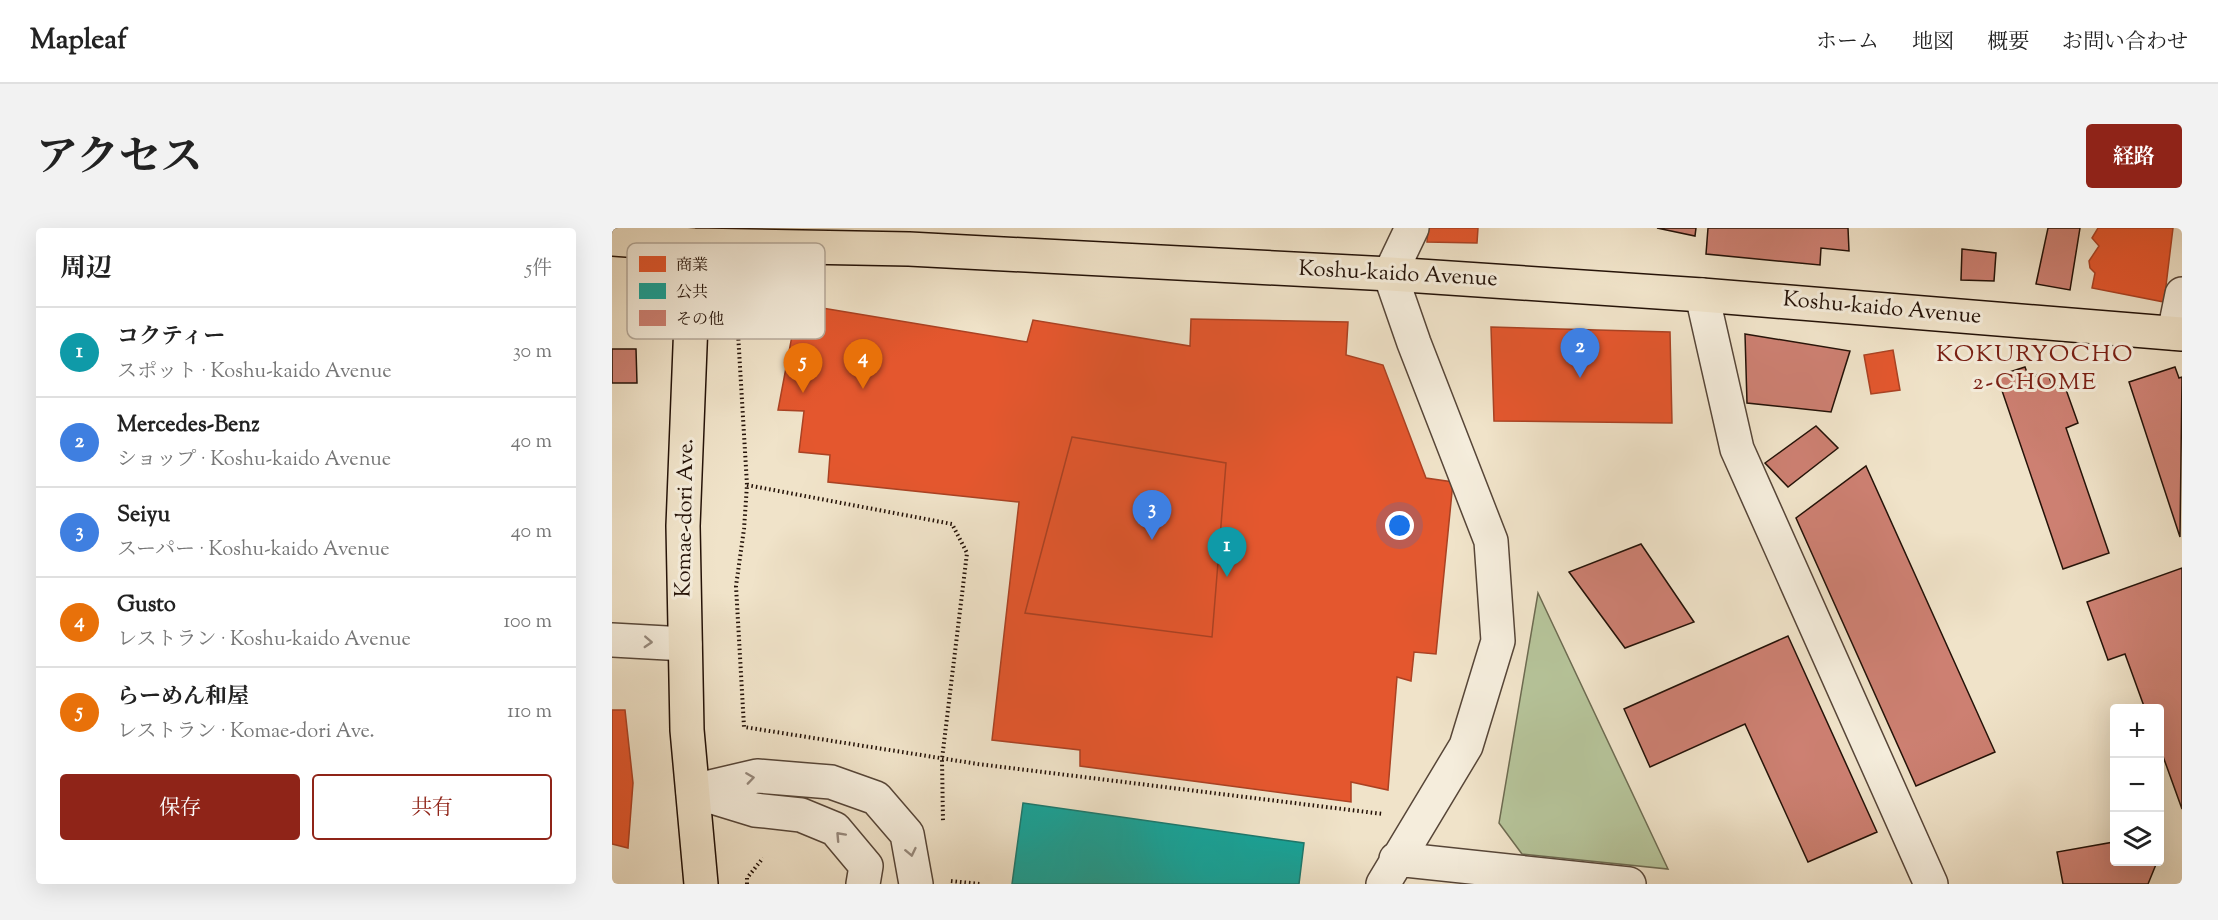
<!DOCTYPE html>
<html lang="ja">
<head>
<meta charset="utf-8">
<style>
	body { margin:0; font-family:"Sorts Mill Goudy","Noto Serif JP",serif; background:#f2f2f2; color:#222 }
	.controls { position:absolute; right:18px; bottom:18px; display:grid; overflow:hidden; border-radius:6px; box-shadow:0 6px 24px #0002 }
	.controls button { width:54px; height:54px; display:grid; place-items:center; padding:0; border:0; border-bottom:2px solid #e0e0e0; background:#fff; color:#222; font:30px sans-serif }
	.you { position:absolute; left:788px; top:298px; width:21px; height:21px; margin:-15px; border:4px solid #fff; border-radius:50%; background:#1a73e8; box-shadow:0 0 0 9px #1a73e833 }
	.badge { display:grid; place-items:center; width:39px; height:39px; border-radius:50%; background:#8f2418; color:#fff; font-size:20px; font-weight:700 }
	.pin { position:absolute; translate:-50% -50px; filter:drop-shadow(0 2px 3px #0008) }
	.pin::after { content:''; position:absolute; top:32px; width:21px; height:18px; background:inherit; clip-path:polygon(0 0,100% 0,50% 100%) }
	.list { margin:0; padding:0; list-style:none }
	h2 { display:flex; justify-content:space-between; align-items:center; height:78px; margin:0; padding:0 24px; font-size:26px }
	h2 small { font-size:20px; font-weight:400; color:#767676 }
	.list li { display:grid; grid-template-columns:39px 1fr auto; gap:18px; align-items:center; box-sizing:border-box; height:90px; padding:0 24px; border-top:2px solid #e0e0e0 }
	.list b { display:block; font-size:22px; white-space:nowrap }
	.list p { margin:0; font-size:20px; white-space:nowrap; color:#767676 }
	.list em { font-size:20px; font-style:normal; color:#767676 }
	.actions { display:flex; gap:12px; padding:18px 24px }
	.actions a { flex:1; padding:14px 0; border:2px solid #8f2418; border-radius:6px; text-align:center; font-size:21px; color:#8f2418 }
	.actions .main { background:#8f2418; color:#fff }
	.icon { flex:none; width:33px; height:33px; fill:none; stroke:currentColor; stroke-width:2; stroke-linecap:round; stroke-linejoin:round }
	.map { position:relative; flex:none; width:1570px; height:656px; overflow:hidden; border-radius:6px }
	header { display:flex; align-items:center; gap:36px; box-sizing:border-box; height:84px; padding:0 30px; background:#fff; border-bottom:2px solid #e0e0e0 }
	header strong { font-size:28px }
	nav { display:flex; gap:33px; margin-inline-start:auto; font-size:21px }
	.intro { display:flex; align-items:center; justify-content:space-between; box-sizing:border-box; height:144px; padding:0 36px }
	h1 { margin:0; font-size:42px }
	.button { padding:15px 27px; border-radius:6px; background:#8f2418; color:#fff; font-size:21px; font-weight:700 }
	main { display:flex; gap:36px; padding:0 36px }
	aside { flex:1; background:#fff; border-radius:6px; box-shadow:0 6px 24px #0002 }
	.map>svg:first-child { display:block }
	.green { fill:#b6c49a; stroke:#6d6b51; stroke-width:1.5 }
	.shops { fill:#e4572e; stroke:#aa4223; stroke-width:1.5 }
	.public { fill:#17a398; stroke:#1b786d; stroke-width:1.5 }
	.building { fill:#cd8072; stroke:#241208; stroke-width:1.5 }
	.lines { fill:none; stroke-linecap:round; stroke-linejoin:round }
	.minor-casing { stroke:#574638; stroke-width:36 }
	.major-casing { stroke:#241208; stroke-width:36 }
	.path { stroke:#241208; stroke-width:4; stroke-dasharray:1.5 3; stroke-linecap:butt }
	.minor { stroke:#f5eddc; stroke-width:33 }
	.major { stroke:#f0e3c9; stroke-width:33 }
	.oneway { stroke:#978a7d }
	.labels { text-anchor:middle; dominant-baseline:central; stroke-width:6; stroke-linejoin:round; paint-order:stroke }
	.street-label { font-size:22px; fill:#241208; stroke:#f5eddc }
	.neighbourhood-label { font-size:24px; letter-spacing:1.5px; fill:#7a1f14; stroke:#f5eddc }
	.key { fill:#f5eddc; stroke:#b6ab9c; stroke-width:1.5 }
	.key-label { font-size:16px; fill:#241208 }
</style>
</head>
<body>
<header>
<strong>Mapleaf</strong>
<nav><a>ホーム</a><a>地図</a><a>概要</a><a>お問い合わせ</a></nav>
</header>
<div class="intro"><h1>アクセス</h1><a class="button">経路</a></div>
<main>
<aside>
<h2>周辺<small>5件</small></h2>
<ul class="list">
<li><span class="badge" style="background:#0f9aa8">1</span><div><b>コクティー</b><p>スポット · Koshu-kaido Avenue</p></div><em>30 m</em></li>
<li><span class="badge" style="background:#3f7fe0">2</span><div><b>Mercedes-Benz</b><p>ショップ · Koshu-kaido Avenue</p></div><em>40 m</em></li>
<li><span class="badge" style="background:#3f7fe0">3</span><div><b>Seiyu</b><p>スーパー · Koshu-kaido Avenue</p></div><em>40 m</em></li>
<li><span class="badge" style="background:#e8710a">4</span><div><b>Gusto</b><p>レストラン · Koshu-kaido Avenue</p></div><em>100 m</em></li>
<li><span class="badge" style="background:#e8710a">5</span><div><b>らーめん和屋</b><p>レストラン · Komae-dori Ave.</p></div><em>110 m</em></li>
</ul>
<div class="actions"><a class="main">保存</a><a>共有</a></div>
</aside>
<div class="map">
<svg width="1570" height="656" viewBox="0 0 1570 656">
	<rect width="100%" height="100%" fill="#f0e3c9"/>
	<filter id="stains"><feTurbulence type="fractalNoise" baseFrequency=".00333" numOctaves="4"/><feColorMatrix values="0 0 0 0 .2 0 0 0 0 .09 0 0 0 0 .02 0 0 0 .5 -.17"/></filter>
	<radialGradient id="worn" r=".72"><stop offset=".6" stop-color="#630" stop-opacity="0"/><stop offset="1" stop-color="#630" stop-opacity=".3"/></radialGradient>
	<!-- green -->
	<path class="green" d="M926 365 1056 641 910 626 887 595Z"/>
	<!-- shops -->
	<path class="shops" d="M816 0H866L865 15 815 14Z
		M1486 0H1561L1552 74 1480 60 1483 45 1478 40 1477 33 1487 18 1480 10Z
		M186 76 415 114 421 92 578 118 579 91 736 94 734 127 771 137 814 250 841 254 824 426 802 424 799 453 785 449 776 562 739 554V574L468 538V522L380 512 407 274 216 254 218 227 187 224 192 183 166 182Z
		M879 99 1058 104 1060 195 882 193Z
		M1281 122 1288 162 1259 166 1252 127Z
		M460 209 614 235 600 409 413 385Z
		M0 482H13L21 555 16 620 0 616Z"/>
	<!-- public -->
	<path class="public" d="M411 575 692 615 687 656H400Z"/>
	<!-- building -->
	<path class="building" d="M1045 0H1084L1083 8Z
		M1096 0H1236L1237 23 1209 20 1208 37 1094 26Z
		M1436 0H1468L1458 62 1424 56Z
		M1350 21 1384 25 1382 53 1349 52Z
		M1133 106 1238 123 1219 184 1135 175Z
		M0 121H24L25 155H0Z
		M1413 139 1417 150 1435 143 1441 160 1452 156 1466 195 1454 200 1497 325 1451 341 1385 148Z
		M1563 139 1567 150 1570 149 1568 309 1517 154Z
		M1204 198 1226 220 1176 259 1153 235Z
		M1254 238 1383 524 1304 558 1184 290Z
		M1029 316 1082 394 1013 420 957 344Z
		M1570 340V581L1548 520V481H1533L1513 426 1496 432 1475 374Z
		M1176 408 1265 604 1196 634 1133 496 1038 539 1012 481Z
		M1502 614V634H1545L1536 656H1451L1445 624Z"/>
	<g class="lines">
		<defs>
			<path id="minor" d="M1090 67 1125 221 1319 656
				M1562 105 1570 66
				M0 412 73 416
				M81 563 145 548 219 554 264 570 295 606 304 656
				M81 563 143 582 189 587 223 601 254 638 251 656
				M784 631 1017 656
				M771 656 854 518 886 413 879 313 802 115 778 46 800 0"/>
			<path id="major" d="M0 11 82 17 297 21 778 46 1090 67 1570 106
				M82 17 71 298 75 502 89 656"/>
		</defs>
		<!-- minor casing -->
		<use href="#minor" class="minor-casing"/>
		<!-- major casing -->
		<use href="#major" class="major-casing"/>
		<!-- path -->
		<path class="path" d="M137 54 136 62 122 78 125 88 135 257 132 301 124 358 132 499 366 536 771 586
			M135 257 340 296 355 325 330 531 331 594
			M339 653 368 656
			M135 656V650L151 630"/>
		<!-- minor -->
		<use href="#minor" class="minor"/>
		<!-- major -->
		<use href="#major" class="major"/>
	</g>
	<!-- one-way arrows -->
	<defs><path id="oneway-chevron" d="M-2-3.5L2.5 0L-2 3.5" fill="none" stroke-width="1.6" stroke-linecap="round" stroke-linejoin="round" transform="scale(1.5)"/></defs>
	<g class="oneway">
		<use href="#oneway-chevron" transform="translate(36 414) rotate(3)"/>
		<use href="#oneway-chevron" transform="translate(138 550) rotate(-8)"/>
		<use href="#oneway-chevron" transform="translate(228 608) rotate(-133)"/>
		<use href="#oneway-chevron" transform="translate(299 624) rotate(78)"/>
	</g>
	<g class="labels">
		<!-- street labels -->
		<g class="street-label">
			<text transform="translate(786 47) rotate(3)">Koshu-kaido Avenue</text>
			<text transform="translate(1270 81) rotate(5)">Koshu-kaido Avenue</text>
			<text transform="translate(74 290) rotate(-89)">Komae-dori Ave.</text>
		</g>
		<!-- neighbourhood labels -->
		<g class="neighbourhood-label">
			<text x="1423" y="127">KOKURYOCHO<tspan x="1423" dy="28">2-CHOME</tspan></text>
		</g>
	</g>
	<!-- legend -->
	<rect x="15" y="15" width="198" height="96" rx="9" class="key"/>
	<rect x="27" y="28" width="27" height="16" fill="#e4572e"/>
	<rect x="27" y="55" width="27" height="16" fill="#17a398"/>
	<rect x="27" y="82" width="27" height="16" fill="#cd8072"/>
	<g class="key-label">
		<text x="64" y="42">商業</text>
		<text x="64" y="69">公共</text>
		<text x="64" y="96">その他</text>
	</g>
	<rect width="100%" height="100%" filter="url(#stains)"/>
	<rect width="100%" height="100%" fill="url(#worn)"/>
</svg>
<div class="controls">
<button>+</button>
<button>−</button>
<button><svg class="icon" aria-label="layers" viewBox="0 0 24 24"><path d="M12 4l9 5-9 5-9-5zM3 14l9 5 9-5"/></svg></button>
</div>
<div class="you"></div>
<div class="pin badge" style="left:615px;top:349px;background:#0f9aa8">1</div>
<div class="pin badge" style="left:968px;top:150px;background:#3f7fe0">2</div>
<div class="pin badge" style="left:540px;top:312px;background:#3f7fe0">3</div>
<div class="pin badge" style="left:251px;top:161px;background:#e8710a">4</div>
<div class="pin badge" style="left:191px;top:165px;background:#e8710a">5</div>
</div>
</main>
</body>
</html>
